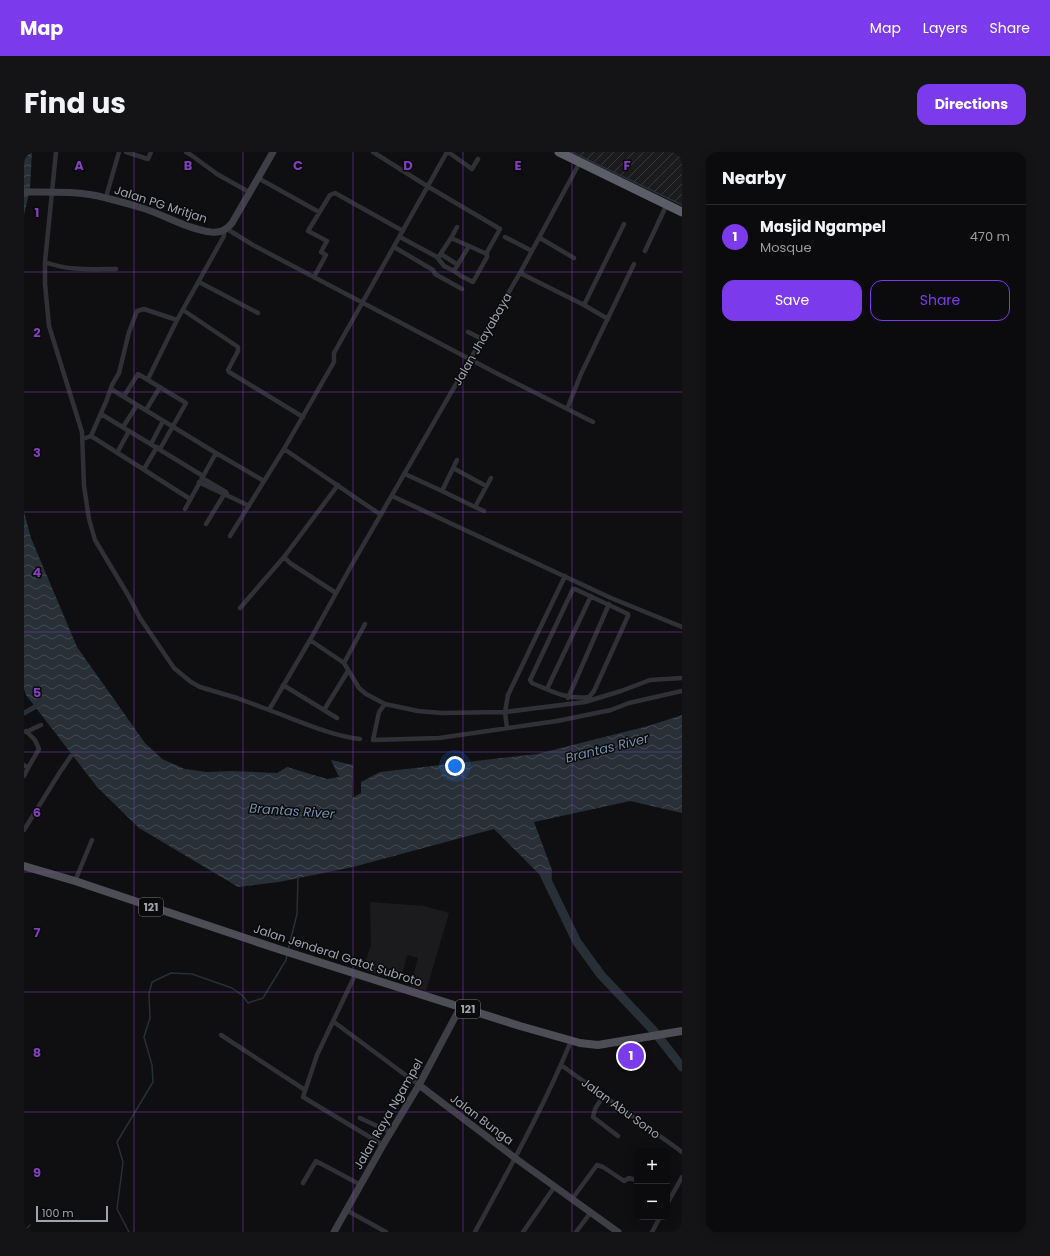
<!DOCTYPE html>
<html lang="en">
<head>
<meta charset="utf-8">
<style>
	body { margin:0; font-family:Poppins,sans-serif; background:#141416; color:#f1f3f6 }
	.controls { position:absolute; right:12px; bottom:12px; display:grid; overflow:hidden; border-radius:8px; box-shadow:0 2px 10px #0003 }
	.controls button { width:36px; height:36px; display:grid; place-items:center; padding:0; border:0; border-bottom:1px solid #2b2b2e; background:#0b0b0d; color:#f1f3f6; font:20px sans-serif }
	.scale { position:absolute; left:12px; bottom:10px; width:72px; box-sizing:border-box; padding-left:4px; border:2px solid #a0a4b2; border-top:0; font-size:11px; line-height:14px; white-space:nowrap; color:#a0a4b2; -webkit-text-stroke:3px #0a0a0b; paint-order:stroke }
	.you { position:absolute; left:431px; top:614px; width:14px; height:14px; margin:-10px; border:3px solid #fff; border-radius:50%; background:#1a73e8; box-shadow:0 0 0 6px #1a73e833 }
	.badge { display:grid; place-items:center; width:26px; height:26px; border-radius:50%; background:#7c3aed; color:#fff; font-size:13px; font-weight:700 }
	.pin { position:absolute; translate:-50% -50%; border:2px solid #fff; box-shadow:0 1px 4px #0006 }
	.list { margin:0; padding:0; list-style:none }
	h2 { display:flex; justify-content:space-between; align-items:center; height:52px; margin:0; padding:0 16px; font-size:17px }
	h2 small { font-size:13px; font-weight:400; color:#9a9b9d }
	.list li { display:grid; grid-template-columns:26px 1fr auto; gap:12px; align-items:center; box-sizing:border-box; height:64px; padding:0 16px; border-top:1px solid #2b2b2e }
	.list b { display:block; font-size:15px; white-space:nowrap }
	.list p { margin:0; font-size:13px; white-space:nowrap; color:#9a9b9d }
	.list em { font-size:13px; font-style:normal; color:#9a9b9d }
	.actions { display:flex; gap:8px; padding:12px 16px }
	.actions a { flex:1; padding:9px 0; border:1px solid #7c3aed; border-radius:12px; text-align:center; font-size:14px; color:#7c3aed }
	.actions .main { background:#7c3aed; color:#fff }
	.map { position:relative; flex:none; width:658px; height:1080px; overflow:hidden; border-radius:12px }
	header { display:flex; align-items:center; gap:24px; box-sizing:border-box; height:56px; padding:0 20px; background:#7c3aed; color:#fff }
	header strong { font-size:19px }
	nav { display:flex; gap:22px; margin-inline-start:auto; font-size:14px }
	.intro { display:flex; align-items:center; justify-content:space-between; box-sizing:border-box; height:96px; padding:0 24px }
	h1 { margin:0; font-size:28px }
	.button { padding:10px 18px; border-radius:12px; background:#7c3aed; color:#fff; font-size:14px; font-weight:700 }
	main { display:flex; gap:24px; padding:0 24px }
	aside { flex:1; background:#0b0b0d; border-radius:12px; box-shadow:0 2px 10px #0003 }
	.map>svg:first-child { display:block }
	.built { fill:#1b1b1e }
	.industrial { fill:url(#industrial-furrows) }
	.water { fill:url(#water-waves) }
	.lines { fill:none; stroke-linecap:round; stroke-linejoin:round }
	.stream { stroke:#282f36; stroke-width:1.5 }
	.canal { stroke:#282f36; stroke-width:5 }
	.river { stroke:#282f36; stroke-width:9 }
	.street { stroke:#303136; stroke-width:4.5 }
	.secondary { stroke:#3e3f46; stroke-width:7 }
	.primary { stroke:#4c4d55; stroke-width:8 }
	.highway { stroke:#5c5e67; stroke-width:9 }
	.grid { fill:none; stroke:#813ebd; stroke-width:1; stroke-opacity:0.55 }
	.labels { text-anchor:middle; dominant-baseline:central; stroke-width:3; stroke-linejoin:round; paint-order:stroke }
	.shield { fill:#0a0a0b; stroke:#737680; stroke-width:1 }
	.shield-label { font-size:11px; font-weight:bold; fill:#a0a4b2 }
	.street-label { font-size:12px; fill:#a0a4b2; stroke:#0a0a0b }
	.water-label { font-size:13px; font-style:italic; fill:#7690ae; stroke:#0a0a0b }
	.grid-label { font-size:13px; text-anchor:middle; font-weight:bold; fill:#813ebd; stroke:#0a0a0b; stroke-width:3; stroke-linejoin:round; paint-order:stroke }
</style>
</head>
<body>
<header>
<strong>Map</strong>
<nav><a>Map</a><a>Layers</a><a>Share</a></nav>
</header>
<div class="intro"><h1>Find us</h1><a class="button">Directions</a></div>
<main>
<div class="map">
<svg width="658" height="1080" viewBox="0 0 658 1080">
	<defs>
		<pattern id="industrial-furrows" width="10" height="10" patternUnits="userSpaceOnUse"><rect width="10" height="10" fill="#1b1b1e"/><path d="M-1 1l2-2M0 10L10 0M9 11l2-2" fill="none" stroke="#39393c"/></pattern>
		<pattern id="water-waves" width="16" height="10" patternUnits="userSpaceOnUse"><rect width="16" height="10" fill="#282f36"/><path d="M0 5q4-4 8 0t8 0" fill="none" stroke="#444a51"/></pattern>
	</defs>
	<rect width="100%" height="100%" fill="#0f0f11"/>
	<!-- built -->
	<path class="built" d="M346 750 400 754 425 761 402 839 386 834 394 806 383 803 376 829 339 817 347 793Z"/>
	<!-- industrial -->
	<path class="industrial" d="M544 0H658V53Z"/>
	<!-- water -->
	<path class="water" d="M0 0H8L6 37 0 63Z
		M0 360 7 386 53 495 121 591 138 607 161 617 183 620 207 619 253 621 263 615 303 627 315 625 307 608 329 613 328 646 337 641V630L356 620 513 602 624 574 658 563V661L606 649 510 670 528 718 527 734 470 677 329 715 255 730 214 735 115 676 73 635 2 543 0 537Z"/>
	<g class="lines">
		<!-- stream -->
		<path class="stream" d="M548 0 658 53
			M264 798 273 762 274 725
			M0 1079 6 1073
			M105 1080 93 1057 99 1010 93 990 129 930 128 913 120 885 126 866 125 842 128 830 147 821 168 822 208 836 219 844 224 851 239 846 262 808 263 803"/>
		<!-- canal -->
		<path class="canal" d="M0 561 16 552"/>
		<!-- river -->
		<path class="river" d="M521 724 553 790 577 823 629 878 658 915"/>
		<!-- street -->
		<path class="street" d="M32 0 21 110V132L25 174 58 280 60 334 65 367 71 388 104 443 116 466 150 516 167 530 176 535 213 546 245 558 286 488 326 416 496 121 556 10
			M102 0 124 7 127 0
			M162 0 167 3 193 22 225 40
			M349 0 403 34 476 77 462 102
			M424 0 448 17 454 7
			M234 26 295 60
			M82 45 95 0
			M203 77 229 93 474 222 569 270
			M376 85 413 105 420 114 430 119
			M481 85 508 99
			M427 86 433 75
			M516 86 550 106
			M370 95 409 118 411 122 438 137
			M621 99 643 52
			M417 102 434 113
			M414 106 427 86 463 102V105L449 130 437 124 430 119 445 94
			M21 110C44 119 68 117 92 117
			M496 121 560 153 584 167
			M290 125 302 103 297 100 303 89 284 79 306 43 311 41 379 79
			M175 130 234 161
			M560 153 600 72
			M159 158 214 195V199L204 218 205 220 279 265
			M444 180 458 187
			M124 227 153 168
			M87 237 192 301 240 329
			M100 244 114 222 162 251 136 297
			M543 257 557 222 610 112
			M122 258 136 235
			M77 262 179 324
			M99 275 113 253
			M67 284 82 250 88 233 95 221 105 180 113 159 120 157 153 168 200 84V79
			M59 287 67 284 166 347
			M127 292 139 269
			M260 297 357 363
			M93 301 105 279
			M433 308 418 339 451 355 467 326
			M429 316 462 334
			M120 317 133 295
			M381 322 418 339
			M178 326 202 340 203 342
			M175 330C192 339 208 345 225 354
			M368 344 587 446 658 475
			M451 355 460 359
			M161 357 192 301
			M182 372 201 341
			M206 384 260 297 310 210V201L423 0
			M260 405 314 333
			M549 437H551L604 462V464L570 539 565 545C543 548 527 539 508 531L506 528Z
			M216 456 260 405 266 411 312 441
			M286 488 320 511 335 536 342 542 361 552 394 559 417 561 481 560 561 550 597 539 626 528 658 526
			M320 511 341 472
			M259 533 313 566
			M523 537 567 444
			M544 546 585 452
			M361 552 355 560 349 588 415 586 533 569 587 558 605 551 658 539
			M245 558C273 568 307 584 336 587
			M300 558 324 519
			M483 576 481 560 484 543 541 424
			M2 579 11 588 15 597 4 616
			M2 580 17 573
			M0 613 4 616 0 624
			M0 678 36 620 47 604
			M51 729 68 688
			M332 821 293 903 279 945 359 993
			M310 870 395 933
			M197 883 281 938
			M537 913 658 1000
			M580 943 571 957 569 965 594 984
			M336 966 366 980
			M279 1031 292 1009 337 1033
			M548 1047 573 1013 579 1015 600 1029 605 1026 612 1028
			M643 1052 658 1025
			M322 1058 362 1080
			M451 1080C485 1017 520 955 547 889
			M499 1080 531 1034
			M552 1080 567 1060
			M628 1080 636 1065"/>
		<!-- secondary -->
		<path class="secondary" d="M0 40C26 40 57 39 82 46 94 49 106 52 118 56 141 63 163 77 187 80 197 81 202 78 208 71L249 0
			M395 933 491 1006 594 1080
			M310 1080 359 993 395 933 437 854"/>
		<!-- primary -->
		<path class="primary" d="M0 714 51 729 254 797 496 874 556 891 574 893 658 879"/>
		<!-- highway -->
		<path class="highway" d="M535 0 658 60"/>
	</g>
	<!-- grid -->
	<path class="grid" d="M110 0V1080M219 0V1080M329 0V1080M439 0V1080M548 0V1080M0 120H658M0 240H658M0 360H658M0 480H658M0 600H658M0 720H658M0 840H658M0 960H658"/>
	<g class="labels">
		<!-- shield labels -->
		<g class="shield">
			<rect x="115" y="746" width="24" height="18" rx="3"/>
			<rect x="432" y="848" width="24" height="18" rx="3"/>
		</g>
		<g class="shield-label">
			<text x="127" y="755">121</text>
			<text x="444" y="857">121</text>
		</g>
		<!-- street labels -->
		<g class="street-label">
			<text transform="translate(137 52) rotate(18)">Jalan PG Mritjan</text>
			<text transform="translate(458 187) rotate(-60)">Jalan Jhayabaya</text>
			<text transform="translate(314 803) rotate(18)">Jalan Jenderal Gatot Subroto</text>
			<text transform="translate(597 956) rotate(36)">Jalan Abu Sono</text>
			<text transform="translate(364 962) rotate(-60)">Jalan Raya Ngampel</text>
			<text transform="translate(458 967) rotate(37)">Jalan Bunga</text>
		</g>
		<!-- water labels -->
		<g class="water-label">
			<text transform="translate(583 596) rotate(-14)">Brantas River</text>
			<text transform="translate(268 659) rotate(4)">Brantas River</text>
		</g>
	</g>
	<g class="grid-label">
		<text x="55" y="18">A</text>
		<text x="164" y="18">B</text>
		<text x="274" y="18">C</text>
		<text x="384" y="18">D</text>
		<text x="494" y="18">E</text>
		<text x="603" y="18">F</text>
		<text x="13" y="65">1</text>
		<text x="13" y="185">2</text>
		<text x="13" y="305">3</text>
		<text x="13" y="425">4</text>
		<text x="13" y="545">5</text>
		<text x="13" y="665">6</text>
		<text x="13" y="785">7</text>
		<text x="13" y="905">8</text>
		<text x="13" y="1025">9</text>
	</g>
</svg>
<div class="controls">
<button>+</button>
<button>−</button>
</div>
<div class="scale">100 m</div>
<div class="you"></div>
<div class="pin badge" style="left:607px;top:904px">1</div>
</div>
<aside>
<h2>Nearby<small></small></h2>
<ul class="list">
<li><span class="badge">1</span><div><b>Masjid Ngampel</b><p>Mosque</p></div><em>470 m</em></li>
</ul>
<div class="actions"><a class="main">Save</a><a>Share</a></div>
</aside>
</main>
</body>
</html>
